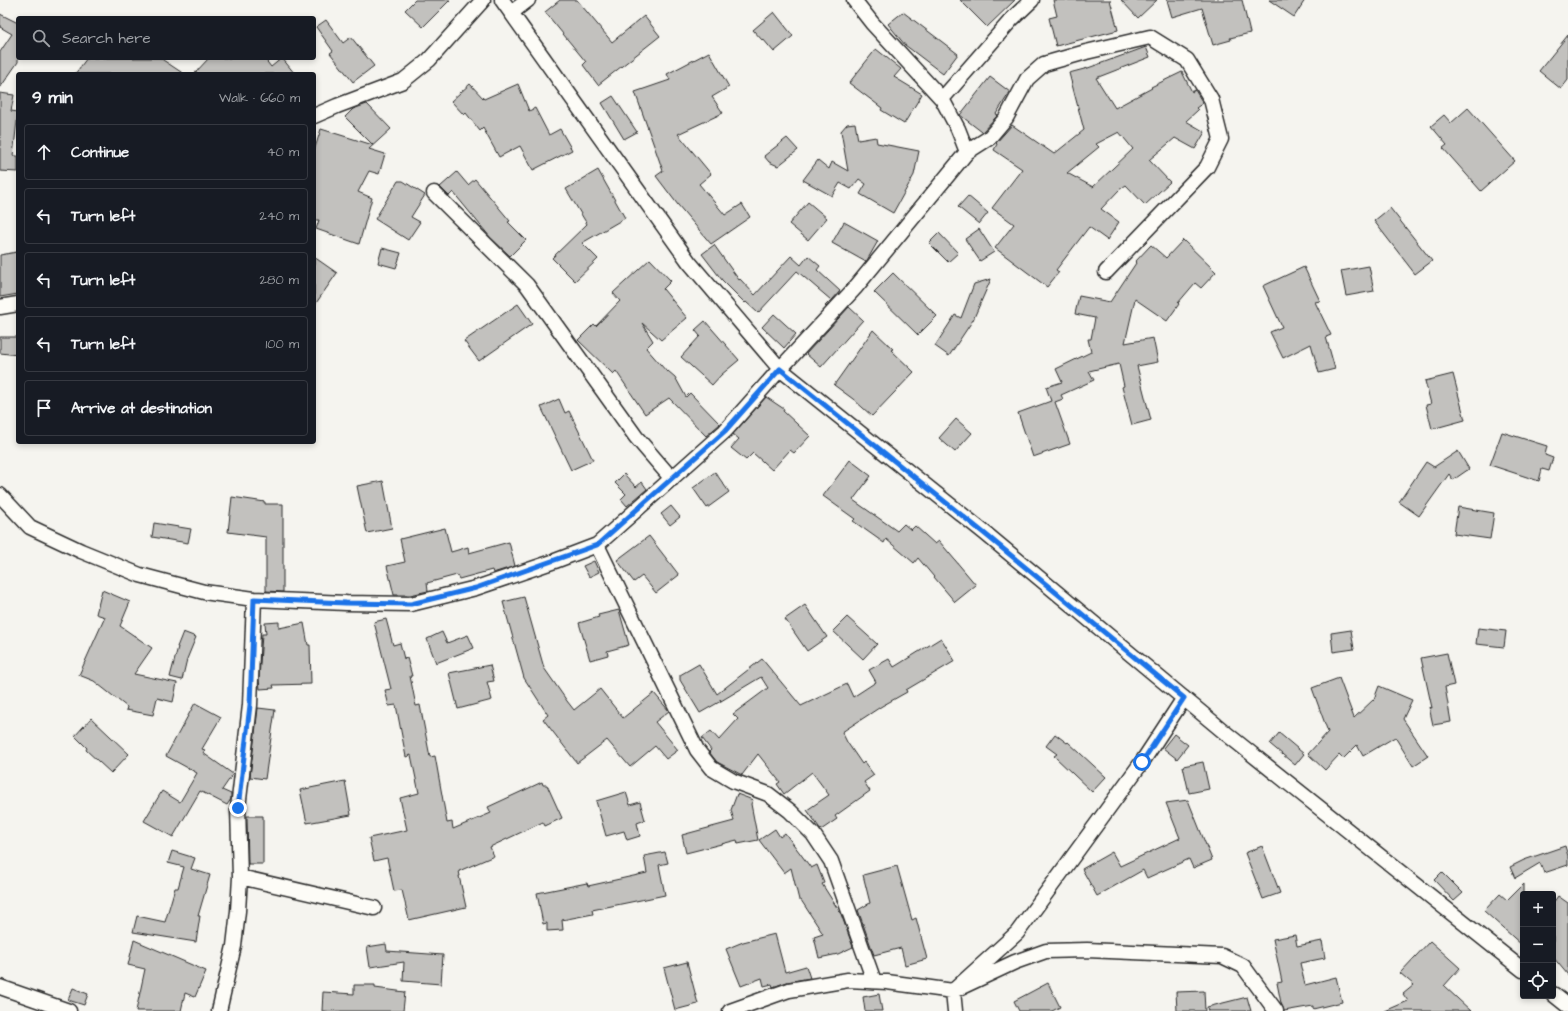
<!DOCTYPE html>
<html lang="en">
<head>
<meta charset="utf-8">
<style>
	body { margin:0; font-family:"Architects Daughter",sans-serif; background:#20242c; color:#f1f3f6 }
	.controls { position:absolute; right:12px; bottom:12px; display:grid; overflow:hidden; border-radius:4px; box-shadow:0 2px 6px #0003 }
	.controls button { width:36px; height:36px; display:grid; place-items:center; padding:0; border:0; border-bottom:1px solid #363941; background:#171b24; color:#f1f3f6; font:20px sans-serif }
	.stop { position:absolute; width:12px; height:12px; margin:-9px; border:3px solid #1a73e8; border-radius:50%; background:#fff }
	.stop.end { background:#1a73e8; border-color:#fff; box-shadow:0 1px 4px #0008 }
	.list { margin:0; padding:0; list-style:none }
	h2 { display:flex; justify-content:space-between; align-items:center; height:52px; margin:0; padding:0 16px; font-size:17px }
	h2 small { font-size:13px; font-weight:400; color:#9ea1a6 }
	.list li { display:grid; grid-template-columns:26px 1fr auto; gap:12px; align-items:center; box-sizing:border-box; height:56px; margin:0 8px 8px; padding:0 8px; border:1px solid #363941; border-radius:4px }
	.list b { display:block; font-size:15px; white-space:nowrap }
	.list em { font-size:13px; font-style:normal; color:#9ea1a6 }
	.icon { flex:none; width:22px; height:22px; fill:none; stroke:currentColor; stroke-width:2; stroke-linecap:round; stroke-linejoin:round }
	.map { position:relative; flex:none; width:1568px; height:1011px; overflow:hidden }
	.search { position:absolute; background:#171b24; box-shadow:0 2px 6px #0003; left:16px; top:16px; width:300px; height:44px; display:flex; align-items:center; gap:10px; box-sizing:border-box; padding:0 14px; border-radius:4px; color:#9ea1a6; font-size:15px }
	.panel { position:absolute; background:#171b24; box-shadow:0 2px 6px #0003; left:16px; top:72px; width:300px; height:372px; border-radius:4px }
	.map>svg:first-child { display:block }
	.building { fill:#c2c1be; stroke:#2b2b2b; fill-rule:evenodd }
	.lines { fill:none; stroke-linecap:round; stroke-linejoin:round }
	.minor-casing { stroke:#2b2b2b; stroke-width:17 }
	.minor { stroke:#fdfcf7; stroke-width:14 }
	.route { stroke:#1a73e8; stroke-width:5 }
</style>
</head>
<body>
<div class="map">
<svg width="1568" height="1011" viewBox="0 0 1568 1011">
	<rect width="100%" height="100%" fill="#f5f4ef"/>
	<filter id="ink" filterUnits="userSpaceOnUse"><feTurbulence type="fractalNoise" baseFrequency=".025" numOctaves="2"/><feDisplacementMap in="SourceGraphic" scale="8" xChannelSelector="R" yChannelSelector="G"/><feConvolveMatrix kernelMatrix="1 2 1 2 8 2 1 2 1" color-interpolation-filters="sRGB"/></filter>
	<g filter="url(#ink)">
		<!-- building -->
		<path class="building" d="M415 0H450L423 27 405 10Z
			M560 0H577L612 42 644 16 660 36 598 85 583 65 586 62 545 12Z
			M960 0H1015L987 27Z
			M1053 0H1110L1118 30 1056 46 1049 18 1057 16Z
			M1121 0H1157L1138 18Z
			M1167 0H1242L1250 33 1230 38 1231 40 1213 45 1202 8 1172 17Z
			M1269 0H1305L1294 17Z
			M774 12 793 36 774 52 763 39 762 40 753 30Z
			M903 12 958 54 943 74 905 45 888 24Z
			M0 14 18 23V62L0 88V52L12 34 0 27Z
			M326 20 343 43 351 37 374 66 353 82 330 53 333 51 316 27Z
			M1568 35V80L1561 89 1539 71Z
			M1146 47 1150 57 1096 78 1115 108 1152 88 1151 87 1182 72 1192 92 1195 90 1203 103 1196 108 1198 110 1186 121 1205 132 1195 149 1175 138 1149 160 1170 182 1145 205 1126 185 1119 190 1101 209 1119 222 1107 240 1089 227 1056 270 1059 272 1047 287 995 248 1014 224 992 208 1022 169 994 150 997 144 996 143 1012 125 1054 154 1084 130 1069 73 1088 68ZM1119 132 1133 149 1093 187 1067 173 1099 147 1096 144Z
			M876 49 901 69 894 77 922 94 904 124 881 110 882 108 849 83Z
			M709 52 729 87 712 97 723 113 678 134 711 174 699 184 725 215 742 204 750 217 711 244 678 205 656 176 663 171 635 92 670 80 667 74Z
			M87 58H160L184 74H75Z
			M209 58H264L271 67 282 58 295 74H194Z
			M990 77 1010 92 996 114 998 115 982 132 960 115Z
			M470 84 484 99 518 84 529 111 535 108 549 135 560 129 572 150 533 170 520 146 499 157 483 128 480 131 466 113 464 115 451 101Z
			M0 93 14 95 11 111 18 112 13 156H18V172L0 171Z
			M613 96 637 132 624 139 602 103Z
			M367 104 391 129 369 149 385 154 379 174 369 171 358 192 372 198 359 244 316 229 319 220H314V151L321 129 373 145 345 117 353 109Z
			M1468 108 1515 161 1481 191 1443 148 1447 145 1431 126 1444 115 1451 123Z
			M855 123 858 140 876 137 877 143 919 151 914 175 893 213 860 194 866 184 859 179 851 189 840 183 832 196 803 180 818 160 829 169 832 162 848 171 841 131 847 124Z
			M787 138 798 150 778 166 769 162 764 156Z
			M598 170 625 218 582 243 598 259 575 281 552 258 587 224 566 189Z
			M457 172 468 185 475 179 510 221 508 222 526 240 510 256 490 237 453 192 449 196 440 187Z
			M398 181H403L425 195 411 217 420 222 408 240 375 219Z
			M968 196 988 213 979 224 958 207Z
			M808 202 827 218 808 240 789 224Z
			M1390 208 1432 261 1415 274 1374 221Z
			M844 222 878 241 866 262 832 243Z
			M979 229 994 252 980 261 965 239Z
			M939 233 958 253 948 262 929 243Z
			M1183 240 1216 272 1201 288 1195 283 1178 303 1179 304 1167 321 1135 299 1125 343 1153 338 1158 362 1137 366 1151 420 1132 425 1122 387 1124 386 1119 364 1089 371 1094 380 1061 395 1063 399 1055 402 1070 444 1033 457 1018 413 1051 401 1046 387 1062 382 1056 369 1091 352 1088 339H1091L1095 318 1075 314 1079 296 1110 302 1136 263 1135 262 1151 245 1166 258Z
			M714 245 739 280 740 279 755 295 791 256 801 265 808 256 820 266 817 270 840 291 826 307 825 306 831 300 797 271 758 313 746 302 745 303 722 280 702 254Z
			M382 248 401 253 396 268 378 263Z
			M17 252 18 258V294L0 297V255Z
			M314 257 337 273 314 306Z
			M650 259 671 281 663 289 687 318 661 340 642 323 653 341 646 348 667 372 668 371 675 377 686 397 690 393 720 424 706 436 669 398 645 414 616 371 613 374 578 340 594 324 596 326 620 301 613 293Z
			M1369 266 1374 291 1346 296 1341 271Z
			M1304 267 1320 301 1315 302 1331 335 1326 337 1335 369 1319 373 1311 344 1283 358 1270 332 1282 327 1263 286Z
			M893 273 937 316 918 335 874 292Z
			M991 279 973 320 949 356 935 346 955 315 961 318 974 284Z
			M518 304 532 324 479 361 464 341Z
			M849 307 863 320 821 367 806 354Z
			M774 314 796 334 784 348 762 327Z
			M705 321 739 360 721 375 712 385 681 357 700 336 695 330Z
			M873 330 893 349 891 350 914 372 872 416 853 399 834 385Z
			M0 337H18V355L0 353Z
			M1453 374 1465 420 1432 429 1426 405 1431 404 1425 381Z
			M766 397 784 409 783 411 810 436 794 453 790 450 772 470 753 453 746 460 731 448 739 439 733 434Z
			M559 399 565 413 569 411 593 460 571 470 541 407Z
			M956 419 972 433 955 452 939 438Z
			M1502 432 1547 446 1545 455 1553 458 1549 471 1542 469 1539 481 1490 465Z
			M1458 451 1469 469 1453 480 1449 474 1419 516 1399 502 1426 462 1434 467Z
			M850 460 871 476 853 500 897 531 904 524 911 530 915 526 935 544 939 541 976 585 955 602 918 558 914 563 886 539 884 543 853 521 855 519 823 496Z
			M715 472 729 492 707 508 693 488Z
			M624 474 636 487 642 482 647 489 627 506 621 499 626 494 615 483Z
			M383 481 392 528 367 533 357 486Z
			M232 497 265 502V504H283V592L266 591V537L228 532Z
			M671 506 680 517 670 525 661 514Z
			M1458 507 1494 513 1490 539 1454 534Z
			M154 523 191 529 188 543 152 537Z
			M445 528 451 552 468 547 469 553 509 542 515 566 493 573 492 570 459 579 457 575 427 583 428 591 410 595H394L387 566 405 562 400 539Z
			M649 536 679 575 656 593 642 576 634 582 617 560Z
			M594 561 599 572 589 577 583 566Z
			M102 590 130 602 120 626 152 648 134 674 177 683 173 702 157 698 153 715 126 710 127 707 94 681 79 675 105 617 96 614Z
			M524 597 544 668 567 701 574 710 600 689 623 718 654 693 669 711 655 722 678 750 666 759 655 746 630 767 607 740 577 763 543 719 548 715 524 678 503 602Z
			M805 605 827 637 807 651 785 619Z
			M619 610 629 645 607 651 608 655 590 660 579 623 599 617 598 615Z
			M847 617 877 644 863 659 833 631Z
			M386 619 393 645 400 643 404 659 407 658 412 676H410L416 706 420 705 430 757 435 756 447 823 452 822 453 829 491 813 488 807 542 782 543 785H547L562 818 545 826 543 822 490 847 494 856 459 871 460 876H459L466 907 409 920 402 890 394 891 387 858 374 861 369 838 407 830 400 798 419 793 411 755 406 757 396 705 389 706 385 690 391 689 374 622Z
			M279 622V628L304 623 308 645H310L311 684 273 685 274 688 260 689 259 679 262 634H266L265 623Z
			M1478 628 1506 631 1504 647 1476 644Z
			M1351 630 1354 649 1333 652 1331 633Z
			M183 632 196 637 187 659 182 680 170 677 178 647H177Z
			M442 632 447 643 468 635 474 648 436 663 427 639Z
			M941 638 955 661 906 690 907 692 882 706 842 732 847 742 862 764 864 762 874 775 864 782 870 791 835 816 837 819 821 830 807 810 829 795 812 772 784 794 777 784 780 782 758 754 742 775 717 762 709 752 711 750 702 738 711 731 719 740 738 719 733 714 768 688 761 677 721 701 720 699 721 701 700 713 680 680V675L699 664 717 694 762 659 801 706 847 684 853 697 876 682 869 670 889 659 894 667Z
			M1447 653 1454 685 1445 687 1451 722 1433 725 1429 707 1432 708 1421 658Z
			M490 665 494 681 487 682 492 700 458 709 449 673Z
			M1339 678 1354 718 1374 699 1379 686 1412 700 1403 719 1428 756 1413 766 1395 737 1363 756 1357 745 1343 759 1339 755 1325 770 1308 754 1328 732 1312 688Z
			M195 703 221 717 202 749 205 750 203 753 233 774 222 790 231 794V799L227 805 200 791 173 837 144 821 162 791 180 802 197 773 166 756Z
			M258 708 275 710 265 779 250 777Z
			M91 718 129 754 111 773 86 750 87 748 75 736Z
			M1279 733 1304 754 1295 765 1270 744Z
			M1055 734 1067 743 1068 742 1106 777 1092 792 1054 756 1057 754 1046 746Z
			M1174 734 1188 745 1177 759 1163 748Z
			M1203 762 1209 789 1189 793 1183 766Z
			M345 781 351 815 307 823 300 790Z
			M626 792 630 805 640 802 645 820 637 823 640 836 627 840 624 831 606 836 596 801Z
			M737 794 753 800 751 804 758 840 738 844 737 840 686 853 682 835 734 821 731 810Z
			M1188 800 1212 860 1193 868 1189 859 1147 878 1143 870 1097 896 1082 869 1112 852 1120 866 1180 838 1166 803Z
			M247 816H263V864H248Z
			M775 829 780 837 785 833 811 868 817 865 824 883 822 884 841 914 853 947 838 954 819 958 814 937 823 934 801 900H799L791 868 784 873 759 840Z
			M1262 846 1280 893 1263 899 1245 853Z
			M1565 846 1568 856V865L1544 873 1540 863 1515 878 1510 867 1524 860Z
			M172 851 195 858 191 869 210 875 198 916H200L196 942 133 932 137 916 165 922 175 888H178L184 867 168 863Z
			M665 852 668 863 659 865 665 895 592 910 593 914 562 920 563 930 547 931V923L543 924 537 893 587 883 588 886 647 873 644 856Z
			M897 866 912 920 916 918 927 959 905 965 901 948 874 955 858 910 870 903 863 875Z
			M1442 872 1463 893 1454 901 1434 880Z
			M1523 884V946L1484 911 1500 894 1507 900Z
			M1558 896 1568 903V975L1553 957V903Z
			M775 934 785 972 806 966 810 978 787 982 773 987 772 984 764 986 762 978 741 986 726 949 743 942Z
			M1295 935 1297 946 1322 941 1325 958 1300 963 1305 985 1336 977 1342 1002 1313 1009V1006L1284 1011 1281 1003 1277 983 1282 982 1273 939Z
			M134 940 206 971 195 997 185 993 181 1011H136L145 969 128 965Z
			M1430 941 1460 968 1444 986 1471 1011H1385L1408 1001 1403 994 1414 985 1400 973Z
			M386 944 387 951 443 955 441 984 403 981 404 962 370 967 367 947Z
			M687 962 698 1004 675 1010 664 968Z
			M1048 983 1060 1007 1052 1011H1019L1014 1001Z
			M354 985H375V988L405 992 403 1011H322L323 992 354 994Z
			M73 988 88 994 84 1005 68 1000Z
			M1204 991 1205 1011H1177L1176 992Z
			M879 994 882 1011H865L863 997Z
			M1247 997 1251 1011H1208L1207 1007Z"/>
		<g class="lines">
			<defs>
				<path id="minor" d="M502 0 689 262 780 369 985 533 1228 735 1523 970
					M511 13 528 0
					M942 99 1012 19 1032 0
					M314 116 337 106 403 81 429 60 483 0
					M967 152 989 138 1006 118 1027 79 1044 64 1086 52 1150 37 1187 60 1211 99 1221 139 1207 167 1106 272
					M434 193 527 285 636 437 672 479
					M0 307 18 304
					M0 495 30 527 81 551 140 575 204 592 254 599 346 603 411 604 476 588 555 561 597 545 725 431 780 369 855 288 967 152 958 129 942 99 872 23 854 0
					M597 545 697 750 711 768 733 781 768 794 790 811 813 834 831 861 874 981
					M240 877 374 908
					M0 987 69 1011
					M1553 994 1568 1006
					M219 1011 234 946 238 911 240 877 238 808 250 705 254 599
					M730 1011 789 990 848 980 887 982 953 991 1015 962 1046 951 1087 950 1222 956 1243 966 1276 1011
					M955 1011 953 991 1017 933 1142 762 1184 698"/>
			</defs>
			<!-- minor casing -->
			<use href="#minor" class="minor-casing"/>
			<!-- minor -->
			<use href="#minor" class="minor"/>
		</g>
	</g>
	<g class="lines" filter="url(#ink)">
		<!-- route -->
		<path class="route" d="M238 808 250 705 254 599 346 603 411 604 476 588 597 545 725 431 780 369 985 534 1184 698 1142 762"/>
	</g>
</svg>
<div class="controls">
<button>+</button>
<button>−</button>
<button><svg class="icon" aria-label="locate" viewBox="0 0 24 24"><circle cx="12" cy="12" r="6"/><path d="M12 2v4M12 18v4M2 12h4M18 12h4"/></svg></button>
</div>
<div class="stop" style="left:1142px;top:762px"></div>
<div class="stop end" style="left:238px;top:808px"></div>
<div class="search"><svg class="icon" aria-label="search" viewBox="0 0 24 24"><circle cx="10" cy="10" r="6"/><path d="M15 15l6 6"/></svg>Search here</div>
<section class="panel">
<h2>9 min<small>Walk · 660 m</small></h2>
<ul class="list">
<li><svg class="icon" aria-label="ahead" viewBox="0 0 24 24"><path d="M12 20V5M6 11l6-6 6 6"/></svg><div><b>Continue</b></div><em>40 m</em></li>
<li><svg class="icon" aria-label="left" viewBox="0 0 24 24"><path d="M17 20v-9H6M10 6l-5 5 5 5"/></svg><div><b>Turn left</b></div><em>240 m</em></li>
<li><svg class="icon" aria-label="left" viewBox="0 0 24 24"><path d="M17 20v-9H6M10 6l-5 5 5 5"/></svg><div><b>Turn left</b></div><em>280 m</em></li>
<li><svg class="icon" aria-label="left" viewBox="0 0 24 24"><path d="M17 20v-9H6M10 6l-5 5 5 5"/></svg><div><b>Turn left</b></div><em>100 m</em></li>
<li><svg class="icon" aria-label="arrive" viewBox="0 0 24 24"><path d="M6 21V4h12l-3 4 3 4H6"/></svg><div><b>Arrive at destination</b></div></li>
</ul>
</section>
</div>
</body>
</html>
